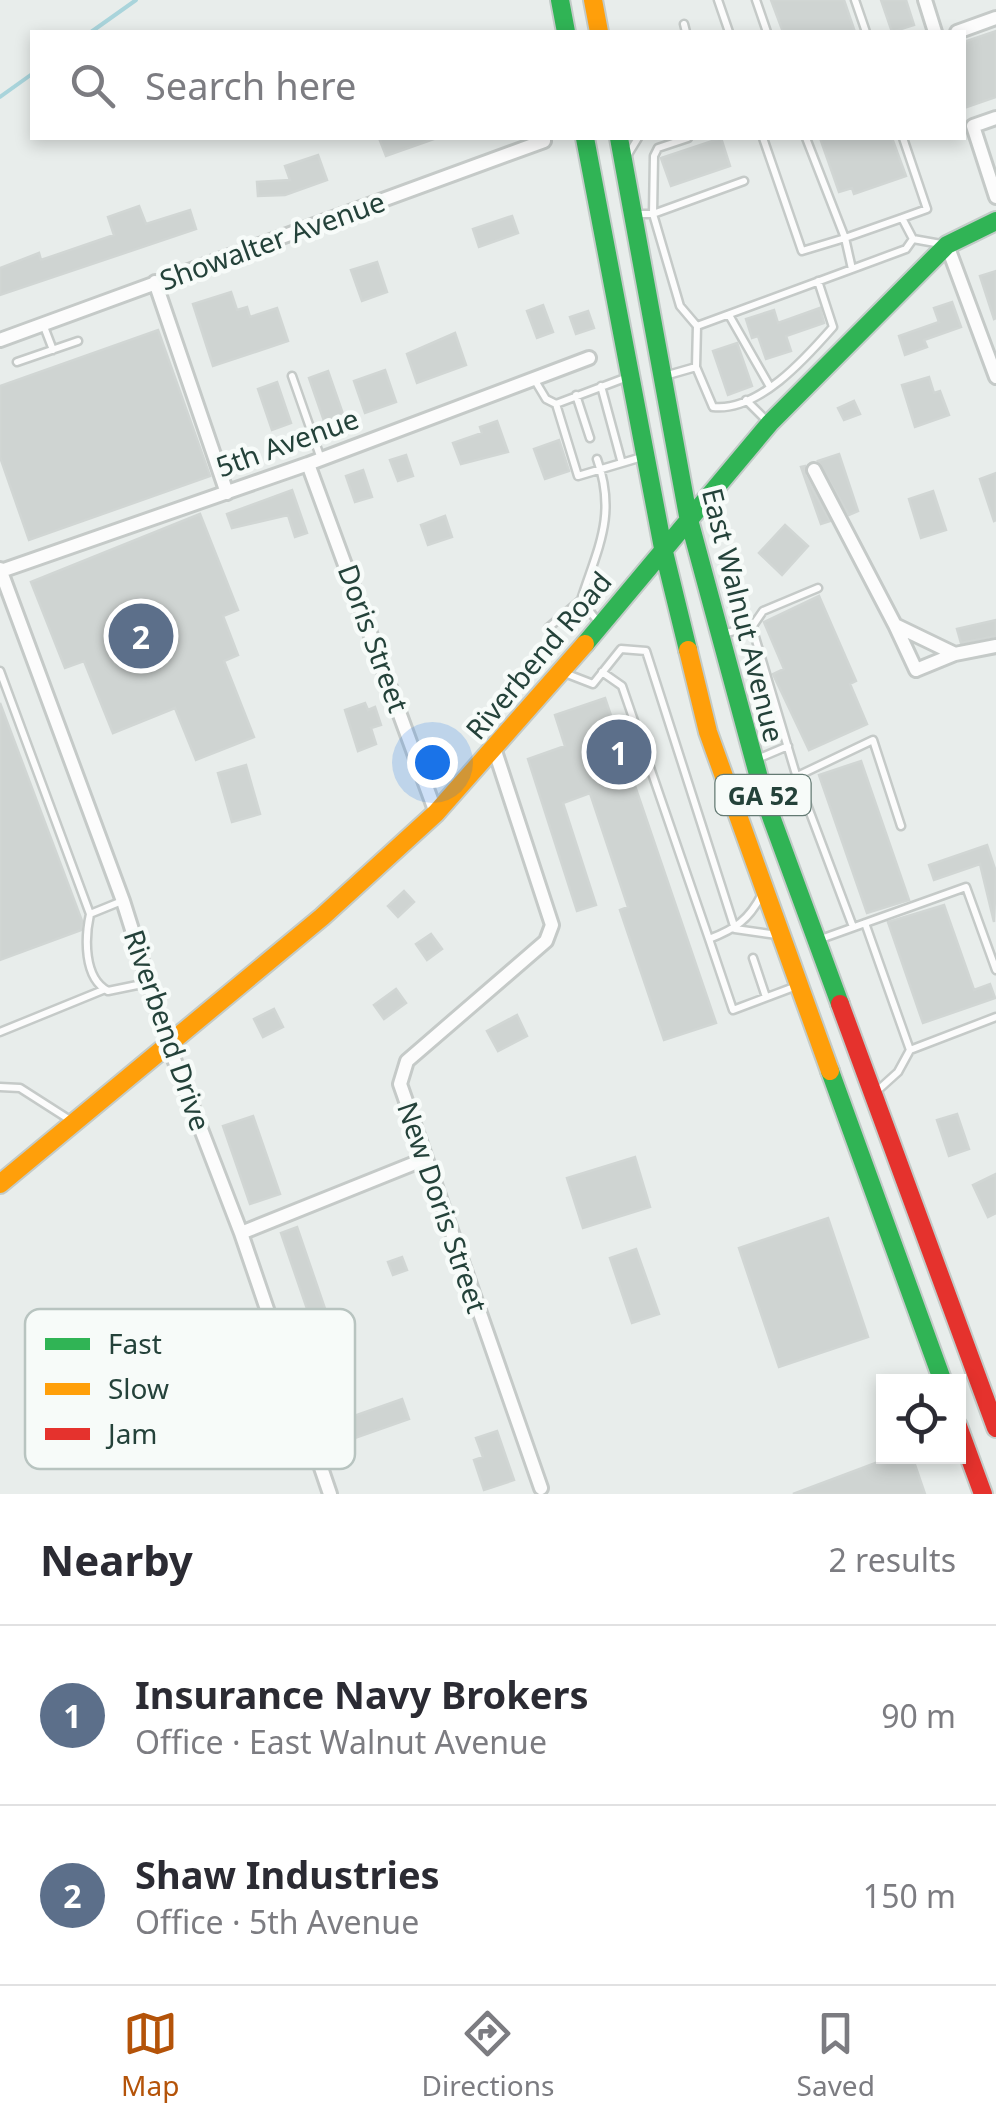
<!DOCTYPE html>
<html lang="en">
<head>
<meta charset="utf-8">
<style>
	body { margin:0; font-family:"Noto Sans",sans-serif; background:#f7f7f7; color:#2b2b33 }
	.controls { position:absolute; right:30px; bottom:30px; display:grid; overflow:hidden; border-radius:0px; box-shadow:0 5px 15px #0003 }
	.controls button { width:90px; height:90px; display:grid; place-items:center; padding:0; border:0; border-bottom:2px solid #e1e1e2; background:#fff; color:#2b2b33; font:50px sans-serif }
	.you { position:absolute; left:432px; top:762px; width:35px; height:35px; margin:-25px; border:8px solid #fff; border-radius:50%; background:#1a73e8; box-shadow:0 0 0 15px #1a73e833 }
	.badge { display:grid; place-items:center; width:65px; height:65px; border-radius:50%; background:#b45309; color:#fff; font-size:32px; font-weight:700 }
	.pin { position:absolute; translate:-50% -50%; border:5px solid #fff; box-shadow:0 2px 10px #0006 }
	.list { margin:0; padding:0; list-style:none }
	h2 { display:flex; justify-content:space-between; align-items:center; height:130px; margin:0; padding:0 40px; font-size:42px }
	h2 small { font-size:32px; font-weight:400; color:#7c7c81 }
	.list li { display:grid; grid-template-columns:65px 1fr auto; gap:30px; align-items:center; box-sizing:border-box; height:180px; padding:0 40px; border-top:2px solid #e1e1e2 }
	.list b { display:block; font-size:38px; white-space:nowrap }
	.list p { margin:0; font-size:32px; white-space:nowrap; color:#7c7c81 }
	.list em { font-size:32px; font-style:normal; color:#7c7c81 }
	.icon { flex:none; width:55px; height:55px; fill:none; stroke:currentColor; stroke-width:2; stroke-linecap:round; stroke-linejoin:round }
	.map { position:relative; flex:none; width:996px; height:1494px; overflow:hidden }
	.search { position:absolute; background:#fff; box-shadow:0 5px 15px #0003; left:30px; right:30px; top:30px; height:110px; display:flex; align-items:center; gap:25px; box-sizing:border-box; padding:0 35px; border-radius:0px; color:#7c7c81; font-size:38px }
	.sheet { height:490px; background:#fff }
	nav { display:flex; justify-content:space-around; align-items:center; box-sizing:border-box; height:140px; border-top:2px solid #e1e1e2; background:#fff; font-size:28px; color:#7c7c81 }
	nav a { display:grid; justify-items:center; gap:5px }
	nav .on { color:#b45309 }
	.map>svg:first-child { display:block }
	.lines { fill:none; stroke-linecap:round; stroke-linejoin:round }
	.stream { stroke:#a9d4db; stroke-width:4 }
	.building { fill:#cfd4d2; stroke:#d1d6d4; stroke-width:2.5 }
	.lane-casing { stroke:#c5cac8; stroke-width:11 }
	.street-casing { stroke:#c5cac8; stroke-width:18 }
	.fast-casing { stroke:#c3cbc8; stroke-width:22 }
	.slow-casing { stroke:#c3cbc8; stroke-width:22 }
	.jam-casing { stroke:#c3cbc8; stroke-width:22 }
	.lane { stroke:#fcfcfc; stroke-width:6 }
	.street { stroke:#fcfcfc; stroke-width:12 }
	.fast { stroke:#30b455; stroke-width:18 }
	.slow { stroke:#ff9f0a; stroke-width:18 }
	.jam { stroke:#e5322d; stroke-width:18 }
	.labels { text-anchor:middle; dominant-baseline:central; stroke-width:9; stroke-linejoin:round; paint-order:stroke }
	.shield { fill:#f7fbf9; stroke:#637a73; stroke-width:2.5 }
	.shield-label { font-size:25px; font-weight:bold; fill:#24423a }
	.street-label { font-size:28px; fill:#24423a; stroke:#f7fbf9 }
	.key { fill:#f7fbf9; stroke:#b8c4c0; stroke-width:2.5 }
	.key-label { font-size:28px; fill:#24423a }
</style>
</head>
<body>
<div class="map">
<svg width="996" height="1494" viewBox="0 0 996 1494">
	<rect width="100%" height="100%" fill="#e8edeb"/>
	<g class="lines">
		<!-- stream -->
		<path class="stream" d="M91 32 136 0
			M0 97 32 74"/>
	</g>
	<!-- building -->
	<path class="building" d="M771 0H844L855 32H783Z
		M881 0H906L914 25 892 32Z
		M996 31V97L964 108V42Z
		M379 138H433L434 139 386 156Z
		M721 138 730 166 671 186 661 158Z
		M820 138H892L906 176 854 194 852 188 839 192Z
		M318 155 327 180 285 195 258 196 257 182 290 180 285 166Z
		M139 206 146 224 190 210 196 229 0 295V268L39 253 41 260 114 235 108 217Z
		M512 216 518 233 479 247 473 229Z
		M377 262 387 292 362 301 351 270Z
		M996 271V318L994 319 980 276Z
		M231 292 237 310 247 307 250 317 277 308 288 341 213 366 193 304Z
		M952 302 961 327 924 340 927 347 905 355 899 336 939 322 934 308Z
		M543 305 553 332 537 338 527 311Z
		M820 308 824 323 786 336 791 351 766 359 758 336 752 338 746 319 774 310 778 323Z
		M588 311 594 328 576 334 570 317Z
		M158 330 210 476 29 540 0 457V386Z
		M455 333 466 365 417 383 407 354Z
		M737 343 752 386 728 395 713 351Z
		M385 370 396 402 365 413 354 381Z
		M328 371 343 414 324 421 309 378Z
		M929 377 934 393 940 391 949 415 915 427 902 385Z
		M277 382 291 423 272 430 258 389Z
		M854 401 860 414 844 420 838 408Z
		M497 421 508 452 461 464 453 443 482 433 480 427Z
		M559 440 569 471 545 479 534 449Z
		M839 454 858 511 849 515 818 461Z
		M406 455 413 476 398 481 390 460Z
		M805 466V475L830 521 821 524 801 467Z
		M363 470 372 497 355 502 346 476Z
		M996 473V520L994 521 980 479Z
		M292 490 307 533 295 537 288 515 232 528 227 514Z
		M933 491 946 530 921 538 909 499Z
		M200 514 238 610 223 616 238 655 224 661 254 737 196 760 175 708 113 733 84 661 65 668 31 582Z
		M445 516 452 537 428 545 421 525Z
		M785 525 808 546 782 575 759 553Z
		M819 596 856 681 850 684 867 724 809 750 773 674 784 669 764 622Z
		M996 620V636L961 643 957 629Z
		M605 698 716 1023 664 1040 620 910 628 907 590 793 563 803 596 905 577 911 528 759 565 746 555 715Z
		M0 703 82 921 81 930 0 960Z
		M365 703 368 710 375 707 381 725 371 728 376 744 358 751 345 710Z
		M861 761 909 900 867 913 819 775Z
		M246 765 260 814 232 822 218 773Z
		M987 845 996 872 994 922 980 864 934 880 929 865Z
		M404 891 414 902 398 917 388 906Z
		M944 905 974 990 990 984 995 998 923 1023 888 922Z
		M431 934 442 949 427 960 416 944Z
		M396 989 406 1003 384 1019 374 1005Z
		M274 1009 283 1027 263 1037 254 1019Z
		M517 1015 527 1036 498 1051 487 1031Z
		M957 1114 969 1149 949 1156 937 1120Z
		M253 1116 280 1194 250 1204 223 1126Z
		M635 1157 650 1207 583 1228 567 1178Z
		M996 1174V1213L988 1217 973 1185Z
		M828 1218 868 1337 779 1367 739 1248Z
		M297 1227 334 1335 328 1337 336 1360 326 1364 281 1233Z
		M636 1249 659 1314 632 1323 610 1258Z
		M402 1257 407 1270 393 1275 388 1262Z
		M402 1399 409 1419 338 1444 331 1424Z
		M497 1431 514 1480 484 1490 474 1460 483 1457 476 1438Z
		M894 1456H912L925 1494H793Z"/>
	<g class="lines">
		<defs>
			<path id="lane" d="M718 0 729 32
				M756 0 767 32
				M855 0 866 32
				M684 24 686 32
				M688 138 658 148 654 156 653 214 744 181
				M763 138 802 251 845 238 806 138
				M627 156 638 138
				M634 214H653L680 306 697 326
				M902 218 927 209 903 138
				M913 239 906 249 852 269 845 238 902 218 913 239 941 244
				M818 281 833 327C805 359 758 412 713 407L696 367 697 326 852 269
				M729 315 769 385
				M43 324 53 350
				M17 362 78 341
				M668 375 696 367
				M292 376 321 459
				M625 378 556 404 578 476 642 457
				M534 379 546 399 556 404
				M601 386 621 460
				M576 395 590 438
				M746 400 766 420
				M597 459C617 515 598 547 581 600L599 623
				M752 627 763 611 818 588
				M548 628 581 600
				M726 633 752 627 797 778 853 927
				M0 671 90 914C85 937 83 978 108 991L147 983
				M562 672 593 684 621 649 646 651 735 929
				M602 672 622 686 709 939
				M757 759 788 746
				M768 790 873 740 901 826
				M762 894C749 920 735 929 709 939L733 1010 794 987
				M90 914 122 901
				M865 923 910 1050 996 1017
				M735 929 777 935
				M818 940 966 887 996 970
				M753 958 766 997
				M0 1032 103 990
				M0 1087 20 1088 70 1120
				M877 1091 898 1072 910 1050"/>
			<path id="street" d="M925 0 935 32
				M957 32 996 18
				M996 118 973 126 996 197
				M947 245 996 377
				M155 282 227 493
				M0 340 544 141
				M308 464 436 813
				M814 470 895 625 955 654 996 646
				M0 569 123 901 167 1041 241 1233 330 1494
				M1 571 308 464 589 358
				M895 625 916 670
				M916 670 955 654
				M495 751 552 925 546 941 407 1061 400 1084 541 1488
				M241 1233 425 1159"/>
			<path id="fast" d="M560 0 566 32
				M585 138 663 548 688 650
				M619 138 688 516 765 800 840 1004
				M585 644 770 423 947 245 996 221
				M830 1071 943 1382"/>
			<path id="slow" d="M593 0 599 32
				M688 650 708 732 830 1071
				M0 1184 322 917 436 813 585 644"/>
			<path id="jam" d="M840 1004 996 1428
				M958 1426 983 1494"/>
		</defs>
		<!-- lane casing -->
		<use href="#lane" class="lane-casing"/>
		<!-- street casing -->
		<use href="#street" class="street-casing"/>
		<!-- fast casing -->
		<use href="#fast" class="fast-casing"/>
		<!-- slow casing -->
		<use href="#slow" class="slow-casing"/>
		<!-- jam casing -->
		<use href="#jam" class="jam-casing"/>
		<!-- lane -->
		<use href="#lane" class="lane"/>
		<!-- street -->
		<use href="#street" class="street"/>
		<!-- fast -->
		<use href="#fast" class="fast"/>
		<!-- slow -->
		<use href="#slow" class="slow"/>
		<!-- jam -->
		<use href="#jam" class="jam"/>
	</g>
	<g class="labels">
		<!-- shield labels -->
		<rect class="shield" x="715.5" y="775" width="95" height="40" rx="8"/>
		<g class="shield-label">
			<text x="763" y="795">GA 52</text>
		</g>
		<!-- street labels -->
		<g class="street-label">
			<text transform="translate(272 240) rotate(-20)">Showalter Avenue</text>
			<text transform="translate(287 442) rotate(-20)">5th Avenue</text>
			<text transform="translate(744 615) rotate(76)">East Walnut Avenue</text>
			<text transform="translate(374 638) rotate(70)">Doris Street</text>
			<text transform="translate(538 655) rotate(-50)">Riverbend Road</text>
			<text transform="translate(168 1030) rotate(71)">Riverbend Drive</text>
			<text transform="translate(443 1207) rotate(71)">New Doris Street</text>
		</g>
	</g>
	<!-- legend -->
	<rect x="25" y="1309" width="330" height="160" rx="15" class="key"/>
	<rect x="45" y="1338" width="45" height="12" fill="#30b455"/>
	<rect x="45" y="1383" width="45" height="12" fill="#ff9f0a"/>
	<rect x="45" y="1428" width="45" height="12" fill="#e5322d"/>
	<g class="key-label">
		<text x="108" y="1354">Fast</text>
		<text x="108" y="1399">Slow</text>
		<text x="108" y="1444">Jam</text>
	</g>
</svg>
<div class="controls">
<button><svg class="icon" aria-label="locate" viewBox="0 0 24 24"><circle cx="12" cy="12" r="6"/><path d="M12 2v4M12 18v4M2 12h4M18 12h4"/></svg></button>
</div>
<div class="you"></div>
<div class="pin badge" style="left:619px;top:752px;background:#5c6f8a">1</div>
<div class="pin badge" style="left:141px;top:636px;background:#5c6f8a">2</div>
<div class="search"><svg class="icon" aria-label="search" viewBox="0 0 24 24"><circle cx="10" cy="10" r="6"/><path d="M15 15l6 6"/></svg>Search here</div>
</div>
<section class="sheet">
<h2>Nearby<small>2 results</small></h2>
<ul class="list">
<li><span class="badge" style="background:#5c6f8a">1</span><div><b>Insurance Navy Brokers</b><p>Office · East Walnut Avenue</p></div><em>90 m</em></li>
<li><span class="badge" style="background:#5c6f8a">2</span><div><b>Shaw Industries</b><p>Office · 5th Avenue</p></div><em>150 m</em></li>
</ul>
</section>
<nav>
<a class="on"><svg class="icon" aria-label="map" viewBox="0 0 24 24"><path d="M3 6l6-2 6 2 6-2v14l-6 2-6-2-6 2zM9 4v14M15 6v14"/></svg>Map</a>
<a><svg class="icon" aria-label="directions" viewBox="0 0 24 24"><path d="M12 3l9 9-9 9-9-9zM9 14v-3h6M13 9l2 2-2 2"/></svg>Directions</a>
<a><svg class="icon" aria-label="saved" viewBox="0 0 24 24"><path d="M7 4h10v16l-5-4-5 4z"/></svg>Saved</a>
</nav>
</body>
</html>
